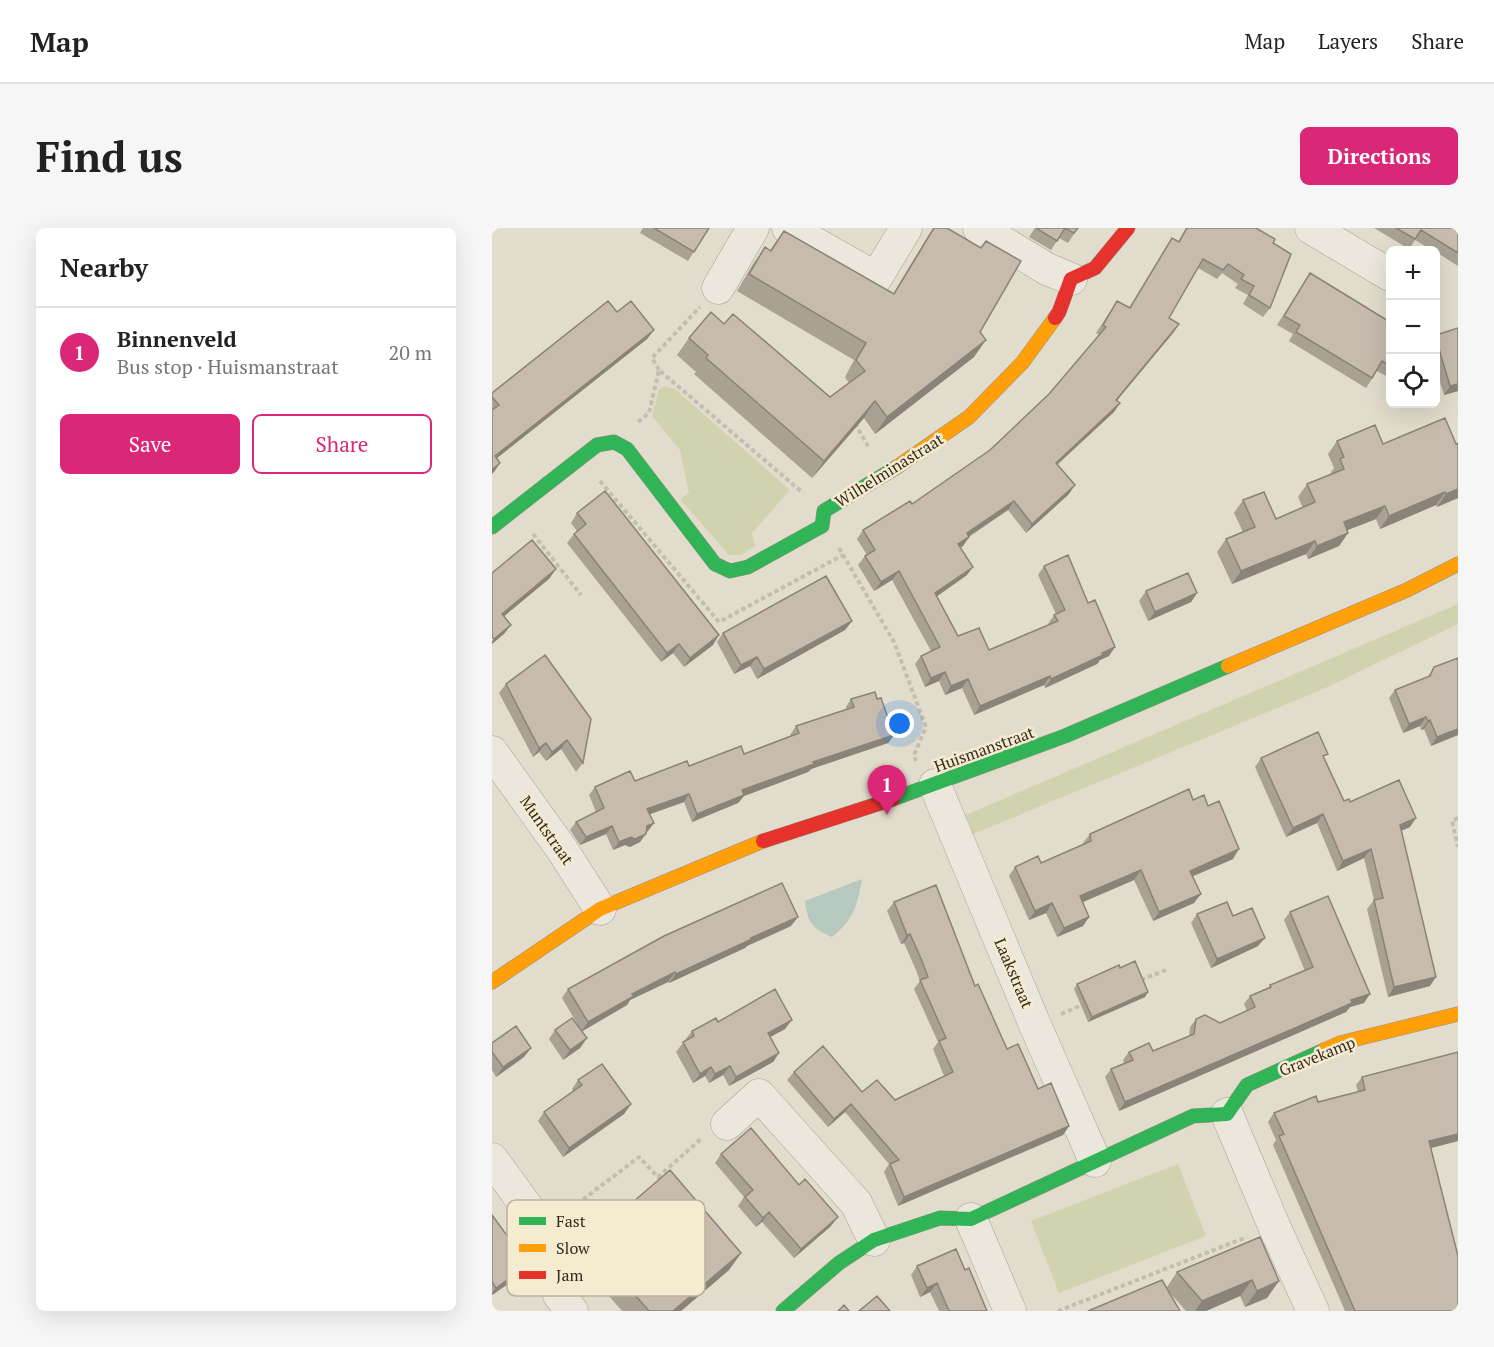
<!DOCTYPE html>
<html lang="en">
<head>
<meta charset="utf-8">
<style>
	body { margin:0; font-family:"PT Serif",serif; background:#f6f6f6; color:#222 }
	.controls { position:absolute; right:18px; top:18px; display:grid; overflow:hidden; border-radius:9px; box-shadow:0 6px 24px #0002 }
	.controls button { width:54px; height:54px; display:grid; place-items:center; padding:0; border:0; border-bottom:2px solid #e0e0e0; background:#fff; color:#222; font:30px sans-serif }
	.you { position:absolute; left:408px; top:496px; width:21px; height:21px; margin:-15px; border:4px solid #fff; border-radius:50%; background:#1a73e8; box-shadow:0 0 0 9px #1a73e833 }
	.badge { display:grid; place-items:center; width:39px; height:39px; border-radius:50%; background:#db2777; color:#fff; font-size:20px; font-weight:700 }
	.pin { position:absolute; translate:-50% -50px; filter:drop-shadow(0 2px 3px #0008) }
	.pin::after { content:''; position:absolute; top:32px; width:21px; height:18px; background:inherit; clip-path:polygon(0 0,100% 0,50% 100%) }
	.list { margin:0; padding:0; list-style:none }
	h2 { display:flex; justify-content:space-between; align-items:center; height:78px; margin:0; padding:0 24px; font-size:26px }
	h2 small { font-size:20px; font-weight:400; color:#767676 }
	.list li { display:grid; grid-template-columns:39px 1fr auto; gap:18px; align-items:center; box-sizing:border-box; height:90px; padding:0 24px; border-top:2px solid #e0e0e0 }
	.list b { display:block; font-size:22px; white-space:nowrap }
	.list p { margin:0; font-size:20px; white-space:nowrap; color:#767676 }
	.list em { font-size:20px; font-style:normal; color:#767676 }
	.actions { display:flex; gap:12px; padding:18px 24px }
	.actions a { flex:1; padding:14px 0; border:2px solid #db2777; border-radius:9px; text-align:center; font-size:21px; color:#db2777 }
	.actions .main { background:#db2777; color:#fff }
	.icon { flex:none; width:33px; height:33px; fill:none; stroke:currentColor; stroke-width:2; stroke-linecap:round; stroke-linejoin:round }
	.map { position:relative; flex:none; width:966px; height:1083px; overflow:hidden; border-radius:9px }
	header { display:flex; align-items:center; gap:36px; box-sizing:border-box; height:84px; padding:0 30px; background:#fff; border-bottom:2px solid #e0e0e0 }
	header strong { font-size:28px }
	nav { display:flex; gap:33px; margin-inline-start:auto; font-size:21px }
	.intro { display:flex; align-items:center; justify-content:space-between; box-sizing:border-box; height:144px; padding:0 36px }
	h1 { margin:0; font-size:42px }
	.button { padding:15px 27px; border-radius:9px; background:#db2777; color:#fff; font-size:21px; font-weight:700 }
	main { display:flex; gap:36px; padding:0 36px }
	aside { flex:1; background:#fff; border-radius:9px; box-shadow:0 6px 24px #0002 }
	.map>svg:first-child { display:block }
	.green { fill:#d1d2ae }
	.water { fill:#b7c8be }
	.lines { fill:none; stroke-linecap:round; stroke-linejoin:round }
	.street-casing { stroke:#a8a195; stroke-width:33 }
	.fast-casing { stroke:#979085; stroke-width:15 }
	.slow-casing { stroke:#979085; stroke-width:15 }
	.jam-casing { stroke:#979085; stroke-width:15 }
	.path { stroke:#c3beb4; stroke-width:4; stroke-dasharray:4.5 3; stroke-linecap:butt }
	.street { stroke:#ebe7dd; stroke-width:32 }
	.fast { stroke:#30b455; stroke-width:14 }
	.slow { stroke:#ff9f0a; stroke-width:14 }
	.jam { stroke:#e5322d; stroke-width:14 }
	.wall { fill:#aaa195 }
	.shaded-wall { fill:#8b8379 }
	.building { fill:#c6bbad; stroke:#8b8379; stroke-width:1.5 }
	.labels { text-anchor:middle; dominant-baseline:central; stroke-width:5; stroke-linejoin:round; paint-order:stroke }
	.street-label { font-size:16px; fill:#362a1d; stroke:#f4ebd1 }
	.key { fill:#f4ebd1; stroke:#bbb19b; stroke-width:1.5 }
	.key-label { font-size:16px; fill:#362a1d }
</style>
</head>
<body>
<header>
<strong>Map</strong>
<nav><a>Map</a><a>Layers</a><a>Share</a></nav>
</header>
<div class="intro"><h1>Find us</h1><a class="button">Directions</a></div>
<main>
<aside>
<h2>Nearby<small></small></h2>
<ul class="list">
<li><span class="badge">1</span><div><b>Binnenveld</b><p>Bus stop · Huismanstraat</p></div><em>20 m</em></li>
</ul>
<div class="actions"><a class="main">Save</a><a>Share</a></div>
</aside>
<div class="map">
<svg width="966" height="1083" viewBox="0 0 966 1083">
	<rect width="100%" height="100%" fill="#e2dccc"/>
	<!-- green -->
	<path class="green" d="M172 158 183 161 298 262 260 305 263 318 249 327H237L188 271 197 265 188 222 160 188 167 161Z
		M966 376V396L829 462 481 606 474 587Z
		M686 936 714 1008 567 1065 539 993Z"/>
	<!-- water -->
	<path class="water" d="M370 651C365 678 362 691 340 709 321 701 315 694 313 673Z"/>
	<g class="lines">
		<defs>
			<path id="street" d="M296 0 384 50 414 0
				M487 0 555 41 579 51
				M819 0 898 47
				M226 60 261 0
				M0 524 71 623 108 681
				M443 557 543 797 603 933
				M735 886 782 998 821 1083
				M235 896 267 867 364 975 382 1012
				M0 931 51 1001 67 1067 80 1083
				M479 991 518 1083"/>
			<path id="fast" d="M0 299 105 217 122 214 135 221 223 336 238 343 256 339 330 298 332 283 405 239
				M401 571 573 508 736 438
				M291 1083 347 1035 382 1012 448 990 479 991 701 888 735 886 755 857 832 822"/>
			<path id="slow" d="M405 239 477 189 530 135 563 90
				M736 438 915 362 966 336
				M0 754 108 681 271 613
				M832 822 848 815 966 786"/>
			<path id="jam" d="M563 90 567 84 579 51 603 40 636 0
				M271 613 401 571"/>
		</defs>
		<!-- street casing -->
		<use href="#street" class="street-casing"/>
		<!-- fast casing -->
		<use href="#fast" class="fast-casing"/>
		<!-- slow casing -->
		<use href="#slow" class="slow-casing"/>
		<!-- jam casing -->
		<use href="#jam" class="jam-casing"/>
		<!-- path -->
		<path class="path" d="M167 142 160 130 208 79
			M146 194 157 185 167 142 311 265
			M363 195 377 220
			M108 253 227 394 351 327
			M41 306 89 367
			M347 320 402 414 434 499 422 527 424 533
			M966 590 960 593 966 619
			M649 752 676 741
			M569 786 592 776
			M73 985 147 929 166 949 210 910
			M566 1083 755 1009"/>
		<!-- street -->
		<use href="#street" class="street"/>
		<!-- fast -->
		<use href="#fast" class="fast"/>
		<!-- slow -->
		<use href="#slow" class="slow"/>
		<!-- jam -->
		<use href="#jam" class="jam"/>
	</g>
	<!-- wall -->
	<path class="wall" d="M151 0H217L196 33 148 5Z
		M441 0H455L489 20 494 13 488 104 482 129 383 206 372 190 320 250 202 146 204 144 185 127 197 110 232 96 338 169 357 155 353 149 362 132 245 63 261 36 273 19 278 22 292 3 401 66 434 11Z
		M543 0H586L576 15 567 10 559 22 537 9Z
		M694 0H764L781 15 778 80 771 89 751 76 756 67 743 60 746 56 730 45 725 51 706 40 677 90 687 96 681 105 625 172 628 175 622 184 565 237 577 266 534 305 516 282 477 309 471 318 468 319 475 347 445 368 466 408 497 422 557 397 556 396 562 387 564 386 546 347 552 338 617 428 608 432 605 436 553 460 552 457 482 487 470 460 453 467 447 453 433 459 423 436 429 428 439 423 400 352 382 363 366 337 373 328 375 327 365 311 371 302 420 276 498 222 557 166 607 107 604 105 625 73 637 80 680 10 686 14Z
		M882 0H966V38L944 24V22H940L923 12 917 21Z
		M818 45 898 94V145L896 149 885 143 874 160 797 113 801 106 785 97Z
		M125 84 162 102 155 111 5 230 8 235 0 246V165Z
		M966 100V163L952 167 944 141V107Z
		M845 213 891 216 966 270 945 279 944 277 888 301 884 291 855 302 856 305 847 318 816 331 814 326 740 356 725 324 734 311 751 304 742 285 751 272 784 291 811 280 806 269 815 256 840 246 839 244 842 240 836 226Z
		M85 285 221 417 192 439 181 425 169 434 75 315 82 306 85 303 79 295Z
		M654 363 705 365 699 374 656 393 647 373Z
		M360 393 353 402 265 451 258 438 242 446 225 414 231 405Z
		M53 427 91 535 84 544 69 521 54 533 47 524 41 529 7 465 14 456Z
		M942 439 966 507 939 518 932 501 929 502 928 498 911 505 897 470 903 462 935 450Z
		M359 471H385L402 507 396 515 319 541 316 544 252 568 246 575 200 594 192 574 158 586 156 603 154 604 148 614 138 619 133 617 121 622 114 606 88 617 78 602 84 594 104 584 97 567 103 559 143 553 197 538 252 526 299 508 298 507 304 498 355 482 354 479Z
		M769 530 833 531 852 573 858 574 918 599 909 603 938 758 896 769 875 681 882 672 872 630 845 643 825 595 794 609 763 539Z
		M701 572 716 578 741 631 701 648 702 675 661 693 642 652 590 674 597 689 591 698 565 709 554 685 537 692 517 648 523 639 549 635 592 616 591 615 598 606Z
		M402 674 483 758 515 821 546 861 577 898 571 907 406 978 392 944 397 936 353 884 336 899 295 852 302 844 370 864 403 872 452 848 441 821 446 814 422 761 428 753 424 742 412 715 409 716 395 683Z
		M798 684 872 775 858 779 854 784 627 883 613 849 619 841 632 835 631 832 637 824 661 823 697 808 698 799 704 791 728 795 755 783 752 776 758 768 776 760 778 757 813 743 792 692Z
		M705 686 741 688 766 718 719 740 699 695Z
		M299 698 255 718 253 720 177 755 176 754 138 772 135 777 90 803 95 810 88 820 71 832 57 811 63 802 87 799 70 770 76 761Z
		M628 740 653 769 596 794 582 761 585 756Z
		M226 794 293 801 278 809 287 825 281 834 237 858 231 847 217 855 213 848 201 855 184 824 200 803Z
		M0 815 32 829 4 849 0 842Z
		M966 824V913L939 920 966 1083H853L781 917 784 912 776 894 782 885 866 864 864 857 870 849Z
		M86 852 139 876 132 886 71 929 46 893 52 884 81 863 80 861Z
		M229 926 307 957 339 998 302 1030 270 994 264 999 246 978 252 969 223 935Z
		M0 987 29 1027 22 1036 17 1039 22 1047 16 1056 0 1067Z
		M768 1009 775 1070 753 1079 748 1068 714 1083H694L678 1065 675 1059 685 1044Z
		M96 1013 249 1025 237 1042 189 1083H130L84 1030Z
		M425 1038 473 1042 495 1083H447L438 1064 428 1069 419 1047Z"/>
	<!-- shaded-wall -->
	<path class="shaded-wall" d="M687 96 681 105 618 181 624 172Z
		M162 102 155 111 0 234 3 228Z
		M494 112 482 129 383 206 395 189Z
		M966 156V163L952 167 958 158Z
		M383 173 372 190 320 250 332 233Z
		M628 175 622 184 557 244 564 235Z
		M8 235 2 244 0 246V242Z
		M583 257 577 266 534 305 540 296Z
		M966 261V270L945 279 954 266Z
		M953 264 944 277 888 301 897 288Z
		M522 273 516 282 468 314 475 305Z
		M893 278 884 291 843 307 852 294Z
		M856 305 847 318 816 331 825 318Z
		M477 309 471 318 460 325 466 316Z
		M823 313 814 326 740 356 749 343Z
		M481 339 475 347 437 374 443 365Z
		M64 341 57 351 4 395 10 386Z
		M407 343 400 352 382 363 389 354Z
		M705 365 699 374 656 393 663 384Z
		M360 393 353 402 265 451 272 441Z
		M19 397 12 406 0 416V413L2 411Z
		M227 407 221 417 192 439 198 430Z
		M187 416 181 425 169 434 175 425Z
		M623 419 617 428 608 432 605 436 553 460 559 451Z
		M265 429 258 438 242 446 249 437Z
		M453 444 447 453 433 459 439 450Z
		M558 448 552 457 482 487 488 478Z
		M476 451 470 460 453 467 459 458Z
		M934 489 928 498 911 505 917 496Z
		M938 492 932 501 929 502 936 493Z
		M966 501V507L939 518 945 509Z
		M402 507 396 515 319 541 316 544 252 568 246 575 200 594 205 586 250 562 321 534Z
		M75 512 69 521 54 533 60 524Z
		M54 515 47 524 41 529 47 520Z
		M197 566 192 574 150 589 155 581Z
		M831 586 825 595 794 609 801 600Z
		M924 590 918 599 901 606 908 597Z
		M162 595 156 603 150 606 155 598Z
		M120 598 114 606 88 617 94 609Z
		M154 606 148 614 138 619 133 617 121 622 127 614 139 609Z
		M747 621 741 631 692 652 698 643Z
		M879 621 872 630 845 643 851 633Z
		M649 642 642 652 582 678 588 668Z
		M709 666 702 675 661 693 667 684Z
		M560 675 554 685 537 692 543 683Z
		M306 689 299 698 255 718 253 720 177 755 184 746 259 710Z
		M597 689 591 698 565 709 572 700Z
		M418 706 412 715 409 716 415 707Z
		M773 710 766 718 719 740 725 731Z
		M183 744 176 754 138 772 135 777 89 804 96 794 140 766Z
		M944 749 938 758 896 769 902 759Z
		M656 764 653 769 596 794 600 789Z
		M878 766 872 775 858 779 854 784 627 883 633 874 859 772Z
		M300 792 293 801 269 814 276 805Z
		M95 810 88 820 71 832 78 822Z
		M39 820 32 829 4 849 11 839Z
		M287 825 281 834 237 858 244 849Z
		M238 838 231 847 217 855 223 846Z
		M219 839 213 848 201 855 208 846Z
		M139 876 132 886 71 929 77 920Z
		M359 876 353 884 336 899 342 891Z
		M577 898 571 907 406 978 412 969Z
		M966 906V913L931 922 937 913Z
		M277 984 270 994 264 999 271 990Z
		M346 989 339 998 302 1030 309 1021Z
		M249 1025 237 1042 189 1083H181Z
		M29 1027 22 1036 8 1045 15 1036Z
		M22 1047 16 1056 0 1067V1065L4 1060Z
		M760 1052 748 1068 714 1083H703L710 1073Z
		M787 1053 775 1070 753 1079 765 1063Z
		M445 1055 438 1064 428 1069 435 1060Z"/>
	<!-- building -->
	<path class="building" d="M162 0H217L202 24Z
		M442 0H455L489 20 494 13 529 33 488 104 494 112 395 189 383 173 332 233 214 130 216 127 197 110 219 84 232 96 241 86 338 169 373 143 364 132 374 115 257 46 273 19 279 23 292 3 402 66Z
		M544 0H573L565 13Z
		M573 0H586L582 5Z
		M695 0H764L783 11 781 15 799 26 778 80 757 67 762 58 749 51 752 47 736 36 731 42 711 31 677 90 687 96 624 172 628 175 564 235 583 257 540 296 522 273 475 305 477 309 466 316 481 339 443 365 466 408 487 400 497 422 566 393 562 387 573 382 552 338 576 327 596 375 603 372 623 419 610 425 611 427 559 451 558 448 488 478 476 451 459 458 453 444 439 450 429 428 448 419 407 343 389 354 373 328 383 322 371 302 418 273 420 276 498 222 557 166 614 99 611 97 625 73 638 80 680 10 687 14Z
		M904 0H966V25L929 2 923 11Z
		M818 45 898 94V138L890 133 880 150 804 104 808 97 792 88Z
		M116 73 125 84 139 73 162 102 3 228 8 235 0 242V182L7 177 0 169V165Z
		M966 100V156L958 158 944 111V107Z
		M953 190 964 216 966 215V261L954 266 953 264 897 288 893 278 852 294 856 305 825 318 823 313 749 343 734 311 763 299 751 272 772 264 784 291 823 274 815 256 852 241 848 231 852 229 845 213 883 197 891 216Z
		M113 263 227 407 198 430 187 416 175 425 82 306 94 296 85 285Z
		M40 312 64 341 10 386 19 397 2 411 0 409V345Z
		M696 345 705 365 663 384 654 363Z
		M334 348 360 393 272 441 265 429 249 437 231 405Z
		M53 427 99 491 91 535 75 512 60 524 54 515 47 520 14 456Z
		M966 430V501L945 509 938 492 936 493 934 489 917 496 903 462 938 448 942 439Z
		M383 464 385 471 389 470 402 507 321 534 322 536 250 562 252 567 205 586 197 566 155 581 162 595 155 598 154 606 143 611 139 609 127 614 120 598 94 609 84 594 112 580 103 559 138 543 143 553 195 533 197 538 249 518 252 526 307 505 304 498 362 479 359 471Z
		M826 504 836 526 831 528 852 573 857 571 858 574 907 552 924 590 908 597 944 749 902 759 882 672 891 670 879 621 851 633 831 586 801 600 769 530Z
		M697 561 701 572 712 567 716 578 727 573 747 621 698 643 709 666 667 684 649 642 588 668 597 689 572 700 560 675 543 683 523 639 546 628 549 635 599 613 598 606Z
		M290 655 306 689 259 710 260 711 184 746 183 744 140 766 142 768 96 794 76 761 172 708Z
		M444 657 483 758 486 756 515 821 526 816 546 861 559 855 577 898 412 969 398 936 407 932 359 876 342 891 302 844 331 818 370 864 385 852 403 872 461 844 447 813 454 810 428 752 436 749 430 733 418 706 415 707 402 674Z
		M836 668 878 766 859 772 860 775 633 874 619 841 641 832 637 824 657 815 661 823 702 806 704 791 713 787 728 795 763 779 758 768 779 759 778 757 821 739 798 684Z
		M735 674 741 688 760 680 773 710 725 731 705 686Z
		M643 733 656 764 600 789 585 756 627 737 628 740Z
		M283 761 300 792 276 805 287 825 244 849 238 838 223 846 219 839 208 846 191 814 202 808 200 803 224 790 226 794Z
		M80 790 95 810 78 822 63 802Z
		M24 798 39 820 11 839 0 824V815Z
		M966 824V906L937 913 966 1028V1083H863L787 908 792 906 782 885 824 868 826 874 873 862 870 849Z
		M110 836 139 876 77 920 52 884 90 857 86 852Z
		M259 900 307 957 313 951 346 989 309 1021 277 984 271 990 253 969 261 962 229 926Z
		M178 942 249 1025 181 1083H157L96 1013Z
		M0 987 29 1027 15 1036 22 1047 4 1060 0 1054Z
		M768 1009 787 1053 765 1063 760 1052 710 1073 685 1044Z
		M464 1021 473 1042 477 1040 495 1083H457L445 1055 435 1060 425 1038Z
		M670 1052 688 1083H596Z
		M385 1068 398 1083H367Z
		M352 1077 357 1083H346Z"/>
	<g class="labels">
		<!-- street labels -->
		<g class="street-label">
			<text transform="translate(397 242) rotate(-32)">Wilhelminastraat</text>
			<text transform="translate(492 521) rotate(-20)">Huismanstraat</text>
			<text transform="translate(55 602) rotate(55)">Muntstraat</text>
			<text transform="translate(522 745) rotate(67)">Laakstraat</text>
			<text transform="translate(825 828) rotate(-22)">Gravekamp</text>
		</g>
	</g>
	<!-- legend -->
	<rect x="15" y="972" width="198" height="96" rx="9" class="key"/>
	<rect x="27" y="989" width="27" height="8" fill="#30b455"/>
	<rect x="27" y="1016" width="27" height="8" fill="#ff9f0a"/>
	<rect x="27" y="1043" width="27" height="8" fill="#e5322d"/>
	<g class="key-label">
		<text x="64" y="999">Fast</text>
		<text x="64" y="1026">Slow</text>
		<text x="64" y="1053">Jam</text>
	</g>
</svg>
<div class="controls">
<button>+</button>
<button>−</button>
<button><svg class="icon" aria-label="locate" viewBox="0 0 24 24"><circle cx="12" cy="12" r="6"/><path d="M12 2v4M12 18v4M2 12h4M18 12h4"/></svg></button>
</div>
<div class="you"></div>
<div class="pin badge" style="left:395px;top:587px">1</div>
</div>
</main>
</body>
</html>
